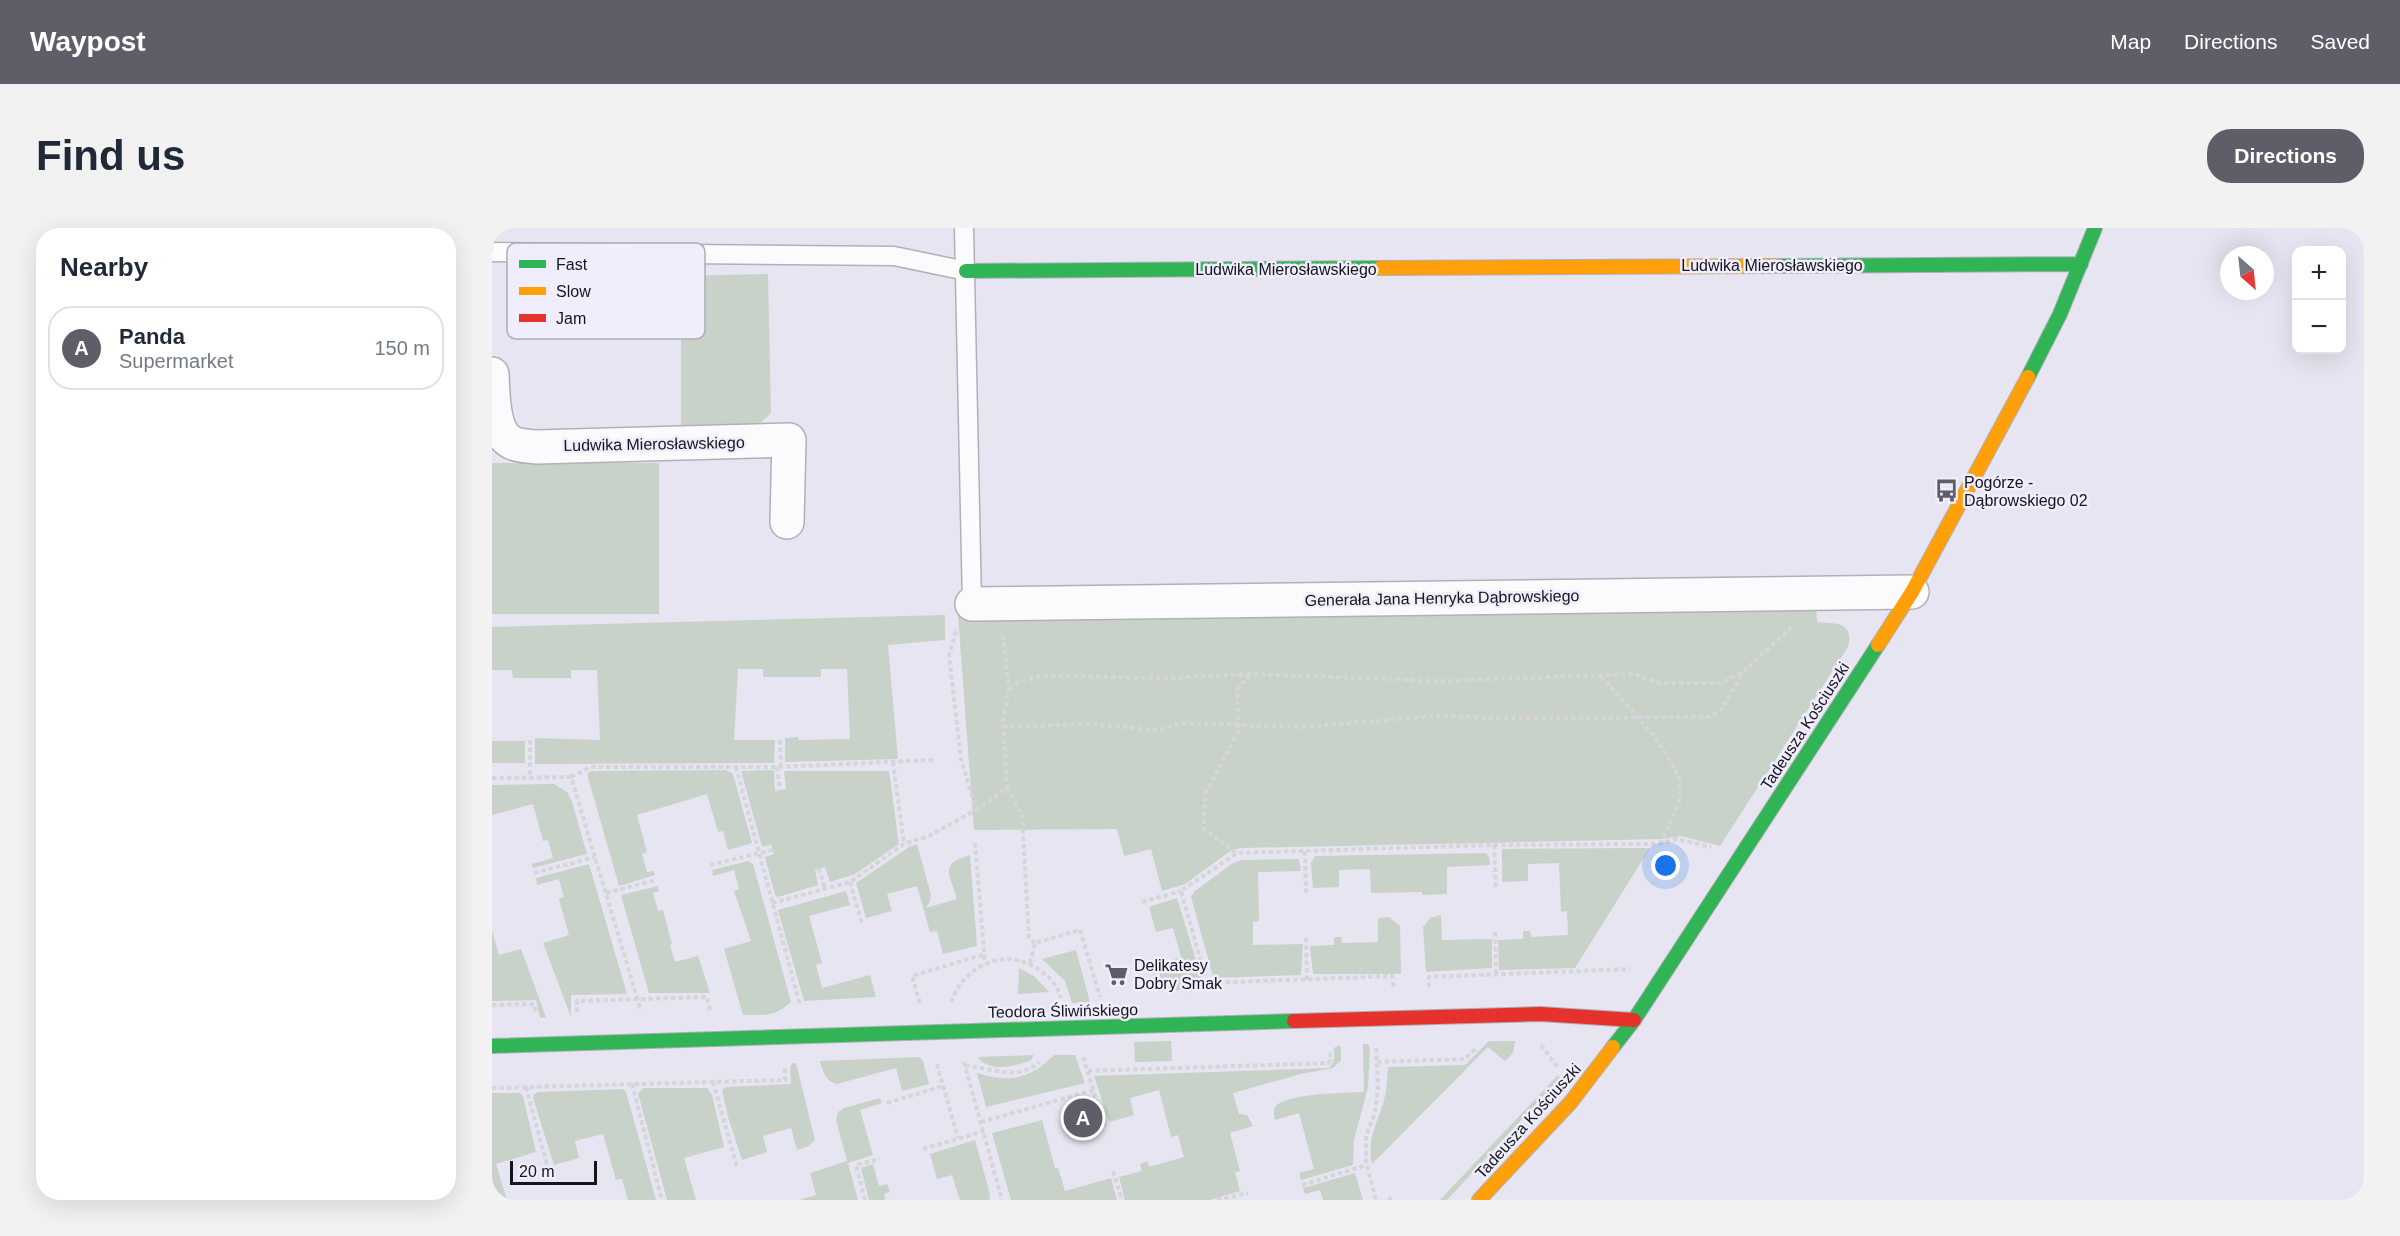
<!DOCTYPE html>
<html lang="en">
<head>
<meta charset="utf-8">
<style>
	body { margin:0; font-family:Arial,sans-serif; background:#f2f2f3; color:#1f2937 }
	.controls { position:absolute; right:18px; top:18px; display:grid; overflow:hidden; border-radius:12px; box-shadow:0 6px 24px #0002 }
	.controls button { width:54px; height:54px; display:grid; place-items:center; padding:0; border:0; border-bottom:2px solid #e0e1e3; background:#fff; color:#1f2937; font:30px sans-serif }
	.compass { position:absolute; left:1728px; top:18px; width:54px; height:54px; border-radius:50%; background:#fff; box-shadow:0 6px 24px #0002; rotate:153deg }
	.scale { position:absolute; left:18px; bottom:15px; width:87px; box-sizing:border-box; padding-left:6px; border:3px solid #16141c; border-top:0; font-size:16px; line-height:21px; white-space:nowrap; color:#16141c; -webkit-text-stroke:4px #f0edfc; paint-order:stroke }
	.you { position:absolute; left:1174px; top:638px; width:21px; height:21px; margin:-15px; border:4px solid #fff; border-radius:50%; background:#1a73e8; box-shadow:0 0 0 9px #1a73e833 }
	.badge { display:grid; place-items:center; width:39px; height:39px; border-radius:50%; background:#5f5d67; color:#fff; font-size:20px; font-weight:700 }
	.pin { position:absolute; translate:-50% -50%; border:3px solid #fff; box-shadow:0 2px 6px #0006 }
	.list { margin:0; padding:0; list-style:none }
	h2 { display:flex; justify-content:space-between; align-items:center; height:78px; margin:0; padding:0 24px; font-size:26px }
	h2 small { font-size:20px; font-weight:400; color:#747a83 }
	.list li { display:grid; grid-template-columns:39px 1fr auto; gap:18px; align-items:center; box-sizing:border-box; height:84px; margin:0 12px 12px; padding:0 12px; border:2px solid #e0e1e3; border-radius:24px }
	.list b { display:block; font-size:22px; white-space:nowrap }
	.list p { margin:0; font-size:20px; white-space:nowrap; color:#747a83 }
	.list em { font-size:20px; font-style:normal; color:#747a83 }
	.map { position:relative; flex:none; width:1872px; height:972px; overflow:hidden; border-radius:24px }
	header { display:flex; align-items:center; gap:36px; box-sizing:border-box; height:84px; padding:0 30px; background:#5f5d67; color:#fff }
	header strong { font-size:28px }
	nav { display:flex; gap:33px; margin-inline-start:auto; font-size:21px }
	.intro { display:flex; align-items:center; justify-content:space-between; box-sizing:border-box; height:144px; padding:0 36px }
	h1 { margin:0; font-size:42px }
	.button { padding:15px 27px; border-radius:24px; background:#5f5d67; color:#fff; font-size:21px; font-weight:700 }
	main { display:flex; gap:36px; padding:0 36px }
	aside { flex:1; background:#fff; border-radius:24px; box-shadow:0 6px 24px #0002 }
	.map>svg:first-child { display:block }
	.green { fill:#c8d2c8 }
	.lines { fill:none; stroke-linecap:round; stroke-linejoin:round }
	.lane-casing { stroke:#b1b0b9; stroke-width:21 }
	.street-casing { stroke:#b1b0b9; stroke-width:36 }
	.fast-casing { stroke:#b1b0b9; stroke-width:16 }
	.slow-casing { stroke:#b1b0b9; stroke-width:16 }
	.jam-casing { stroke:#b1b0b9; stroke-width:16 }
	.path { stroke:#d6d5d9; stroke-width:4; stroke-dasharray:4.5 3; stroke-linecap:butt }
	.lane { stroke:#fbfbfd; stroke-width:18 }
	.street { stroke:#fbfbfd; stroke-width:33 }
	.fast { stroke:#30b455; stroke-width:14 }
	.slow { stroke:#ff9f0a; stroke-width:14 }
	.jam { stroke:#e5322d; stroke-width:14 }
	.labels { text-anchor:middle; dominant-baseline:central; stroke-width:5; stroke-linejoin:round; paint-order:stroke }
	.street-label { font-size:16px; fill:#16141c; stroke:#f0edfc }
	.poi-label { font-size:16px; fill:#16141c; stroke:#f0edfc; text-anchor:start }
	.key { fill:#f0edfc; stroke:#afacb9; stroke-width:1.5 }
	.key-label { font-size:16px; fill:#16141c }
</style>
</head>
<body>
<header>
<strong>Waypost</strong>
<nav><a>Map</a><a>Directions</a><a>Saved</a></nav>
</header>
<div class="intro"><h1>Find us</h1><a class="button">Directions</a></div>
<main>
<aside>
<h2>Nearby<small></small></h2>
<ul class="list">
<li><span class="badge">A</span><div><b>Panda</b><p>Supermarket</p></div><em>150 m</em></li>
</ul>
</aside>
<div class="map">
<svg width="1872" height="972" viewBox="0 0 1872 972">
	<rect width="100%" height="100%" fill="#e6e5f1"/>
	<!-- green -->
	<path class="green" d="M276 46 279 185 264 199 189 198V48Z
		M0 235H167V386H0Z
		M1324 376 1325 394C1344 396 1362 393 1356 419L1228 618 1189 608 1170 611 749 620 740 622 693 656 670 663 659 621 632 628 625 601 482 602 466 387Z
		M453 387V412L396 417 406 531 293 534V510L306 509 307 512 358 511 355 441H329V449H271V441H246L242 512H283L282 535 43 536V510L108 512 105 442H79V450H21L20 442H0V399Z
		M0 513H33V535H0Z
		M234 542 240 545 242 550 260 615 236 622 231 603 226 604 215 566 145 587 155 624 150 626 155 644 162 643 163 647 127 658 95 546 100 543Z
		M282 542 283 563 294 561 292 543H397L407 616 363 646 338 654 333 639 323 642 326 657 286 669 283 667 273 629 282 626 279 617 270 619 249 543Z
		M62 556 75 564 80 574 95 626 41 640 40 636 61 630 56 612 51 613 41 576 0 587V557Z
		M425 616 439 667 438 673 434 680 465 671C458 646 446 636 478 627L485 718 451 726 445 703 438 704 425 658 395 666 400 683 374 690 364 655 417 619Z
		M1158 620 1083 740 1007 742 1006 712 1031 711V703H1038L1039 709 1076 707 1075 683 1069 684 1067 635 1036 636V653L1010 654V621Z
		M994 625 997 629 998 637 955 639V666L930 667V664L879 665 878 641 847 642V659L821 660 819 635 823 628Z
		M807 631 809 643 766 644 767 693 761 694V717L811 716 809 747 724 750 721 748 699 669 703 663 741 635 750 632Z
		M256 633 261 636 299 774C282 789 274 787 251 787L232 721 259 713 242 663 247 661 242 642 221 648 220 642Z
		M97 636 135 766 79 767V789L51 715 77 707 67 671 72 669 67 651 45 657 44 650Z
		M166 658 167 663 161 665 166 683 171 682 180 716 178 717 183 734 206 728 218 765H157L129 667Z
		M354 663 358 677 317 688 330 735 324 737 330 760 378 747 384 769 312 773 286 682Z
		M685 670 710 752C698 762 687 763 672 762L665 736 689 729 681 700 664 704 657 679Z
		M949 687 950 712 1000 711V740L934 744 931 699 938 690Z
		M897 689 908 698 909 746H821L818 718 842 717V709H849L850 715 886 714V690Z
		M0 703 7 727 29 721 54 789 48 790 44 772 0 773Z
		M584 722 598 774 580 775 573 753 550 731Z
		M527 740 542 748 557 764 526 766Z
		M679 813 680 833 643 834 642 814Z
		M997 813H1023L1021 825 1013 833 996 819 880 936C874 913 886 893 892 872 895 861 895 850 896 839L973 837Z
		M871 816H876L878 820 876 859 862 912 861 937 809 952 807 945 822 941 807 885 783 892C782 887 781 882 784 878 795 865 855 865 872 864Z
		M847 817 849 820V832L841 840 809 846 741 865 747 886 755 887 761 898 738 905 748 943 743 944 748 963 718 972H633L627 949 650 943 648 936 656 933 657 939 692 929 686 907 679 909 667 862 638 870 642 887 617 894 602 848 837 840 842 833V820Z
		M542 827 539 832C522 839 501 844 487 831V829Z
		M562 827H583L593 855 494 879 485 845C518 855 538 851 562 827Z
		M427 829 431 833 437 856 410 863 404 840 345 856C333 853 331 844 328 833Z
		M301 835H304L323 912 317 918 305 922 299 900 271 908 275 924 250 932 236 889 230 862 234 859 299 856 298 839Z
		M1065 848 1069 849 955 972H948Z
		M152 860H215L220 867 232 919 192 930 204 972H175L146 865Z
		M131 861 134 864 164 972H136L130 951 124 952 111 906 83 913 87 930 62 937 41 870 42 866 46 864Z
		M0 865H28L31 868 44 924 4 936 15 972H0Z
		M388 870 390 875 368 882 381 927 356 935 366 972H307L324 967 318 945 355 933 344 892 346 884 352 880Z
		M550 892 563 940H566L573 963 619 950 625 972H519L500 905Z
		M483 912 498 966 497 972H468L460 947 445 951 438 926Z
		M381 936 387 958 395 956 398 964 392 966 393 972H377L369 940Z
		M863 945 871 972H831L828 962 813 966 811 960Z"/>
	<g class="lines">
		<defs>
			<path id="lane" d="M472 0 480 376
				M0 24 402 28 474 43"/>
			<path id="street" d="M0 146C1 167 0 206 21 215 27 218 37 218 44 219L297 212 295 294
				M480 376 1420 364"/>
			<path id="fast" d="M1284 38 1589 36
				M474 43 888 40
				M1536 149 1568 86 1603 0
				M0 818 802 793
				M1121 819 1142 792 1386 417"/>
			<path id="slow" d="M888 40 1284 38
				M1386 417 1420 364 1536 149
				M987 972 1079 874 1121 819"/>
			<path id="jam" d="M802 793 1048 786 1142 792"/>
		</defs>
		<!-- lane casing -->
		<use href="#lane" class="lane-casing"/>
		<!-- street casing -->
		<use href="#street" class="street-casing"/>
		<!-- fast casing -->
		<use href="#fast" class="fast-casing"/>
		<!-- slow casing -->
		<use href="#slow" class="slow-casing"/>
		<!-- jam casing -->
		<use href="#jam" class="jam-casing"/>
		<!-- path -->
		<path class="path" d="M1109 448 1158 503 1179 534 1188 551 1187 575 1168 616
			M517 461 529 453 551 448 676 450 759 446 947 453 1143 446 1168 455H1228L1251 444 1301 398
			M511 499 595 496 666 502 691 495 810 499 943 488 1006 490 1217 489 1229 482 1251 444
			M38 512V550
			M288 512 289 539
			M401 534 412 616
			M244 539 308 777
			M285 539 288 562
			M79 549 98 539H285L441 532
			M0 550 79 549 149 783
			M515 560 530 587 537 710 543 715
			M484 582 515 560 511 490 517 461 511 407
			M483 615 493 735
			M1002 617 1004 659
			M813 623 814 665
			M744 625 712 601 713 566 747 502 745 462 758 446
			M218 637 281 622
			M327 640 333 661
			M42 645 103 629
			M358 654 370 696
			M114 665 164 652
			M650 674 689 663
			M280 675 358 654 412 616 437 608 484 582 469 531 457 427 465 400
			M1003 704 1004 746
			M814 710 815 752
			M538 735 543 715 588 702 608 769
			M660 738 668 766
			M715 755 689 663 745 625 1002 617 1167 616 1184 611 1219 619
			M937 759V749L1138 741
			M698 763 715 755 900 748 902 761
			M459 774C472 738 512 718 546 741 557 748 565 757 569 770
			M428 775 420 748 493 726
			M0 777 42 776 44 786
			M85 784V773L215 769 218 782
			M1049 817 1066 840
			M884 820 886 859 883 885 874 908V934L884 972
			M591 829 613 900
			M472 834 510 972
			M885 834 973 831 984 820
			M445 836 466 910
			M473 838C498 839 526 854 547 834
			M596 843 836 835 839 832 837 822
			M221 854 245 939
			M140 856 170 972
			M34 859 57 944
			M0 860 293 852V838
			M395 875 451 858
			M489 894 602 862
			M431 921 492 903
			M621 943 630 972
			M810 957 875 937
			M373 972 364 937 388 931
			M725 972 756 965
			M896 972 900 969"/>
		<!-- lane -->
		<use href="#lane" class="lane"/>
		<!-- street -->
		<use href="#street" class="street"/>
		<!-- fast -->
		<use href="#fast" class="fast"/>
		<!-- slow -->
		<use href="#slow" class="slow"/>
		<!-- jam -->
		<use href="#jam" class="jam"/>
	</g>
	<!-- icons -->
	<defs>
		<symbol id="bus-bare" viewBox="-9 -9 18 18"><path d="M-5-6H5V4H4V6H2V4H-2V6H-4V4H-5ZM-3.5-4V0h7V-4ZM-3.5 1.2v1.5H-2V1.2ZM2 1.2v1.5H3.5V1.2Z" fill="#5f5d67" stroke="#f0edfc" stroke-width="2.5" paint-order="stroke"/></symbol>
		<symbol id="supermarket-bare" viewBox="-9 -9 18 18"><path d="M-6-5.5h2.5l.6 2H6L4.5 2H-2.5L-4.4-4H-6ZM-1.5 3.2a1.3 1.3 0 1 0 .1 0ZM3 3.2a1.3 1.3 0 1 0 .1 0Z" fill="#5f5d67" stroke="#f0edfc" stroke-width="2.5" paint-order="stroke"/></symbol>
	</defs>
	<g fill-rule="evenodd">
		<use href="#bus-bare" x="1438" y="246" width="33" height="33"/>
		<use href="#supermarket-bare" x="608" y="730" width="33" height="33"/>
	</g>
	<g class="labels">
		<!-- street labels -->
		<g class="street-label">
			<text x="1280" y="37">Ludwika Mierosławskiego</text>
			<text x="794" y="41">Ludwika Mierosławskiego</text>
			<text transform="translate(162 216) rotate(-1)">Ludwika Mierosławskiego</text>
			<text transform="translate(950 370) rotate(-1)">Generała Jana Henryka Dąbrowskiego</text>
			<text transform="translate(1313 498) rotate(-57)">Tadeusza Kościuszki</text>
			<text transform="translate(571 783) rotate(-1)">Teodora Śliwińskiego</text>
			<text transform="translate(1036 893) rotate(-48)">Tadeusza Kościuszki</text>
		</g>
		<!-- poi labels -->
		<g class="poi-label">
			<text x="1472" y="254">Pogórze -<tspan x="1472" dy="18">Dąbrowskiego 02</tspan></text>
			<text x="642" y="737">Delikatesy<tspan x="642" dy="18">Dobry Smak</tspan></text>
		</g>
	</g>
	<!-- legend -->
	<rect x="15" y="15" width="198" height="96" rx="9" class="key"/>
	<rect x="27" y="32" width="27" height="8" fill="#30b455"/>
	<rect x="27" y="59" width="27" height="8" fill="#ff9f0a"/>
	<rect x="27" y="86" width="27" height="8" fill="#e5322d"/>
	<g class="key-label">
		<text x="64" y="42">Fast</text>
		<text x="64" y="69">Slow</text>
		<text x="64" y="96">Jam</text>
	</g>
</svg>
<div class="controls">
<button>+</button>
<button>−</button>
</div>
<svg class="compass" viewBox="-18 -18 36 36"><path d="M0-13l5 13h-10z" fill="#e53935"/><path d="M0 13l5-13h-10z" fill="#747a83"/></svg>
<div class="scale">20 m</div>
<div class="you"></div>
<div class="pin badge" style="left:591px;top:890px">A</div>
</div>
</main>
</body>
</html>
